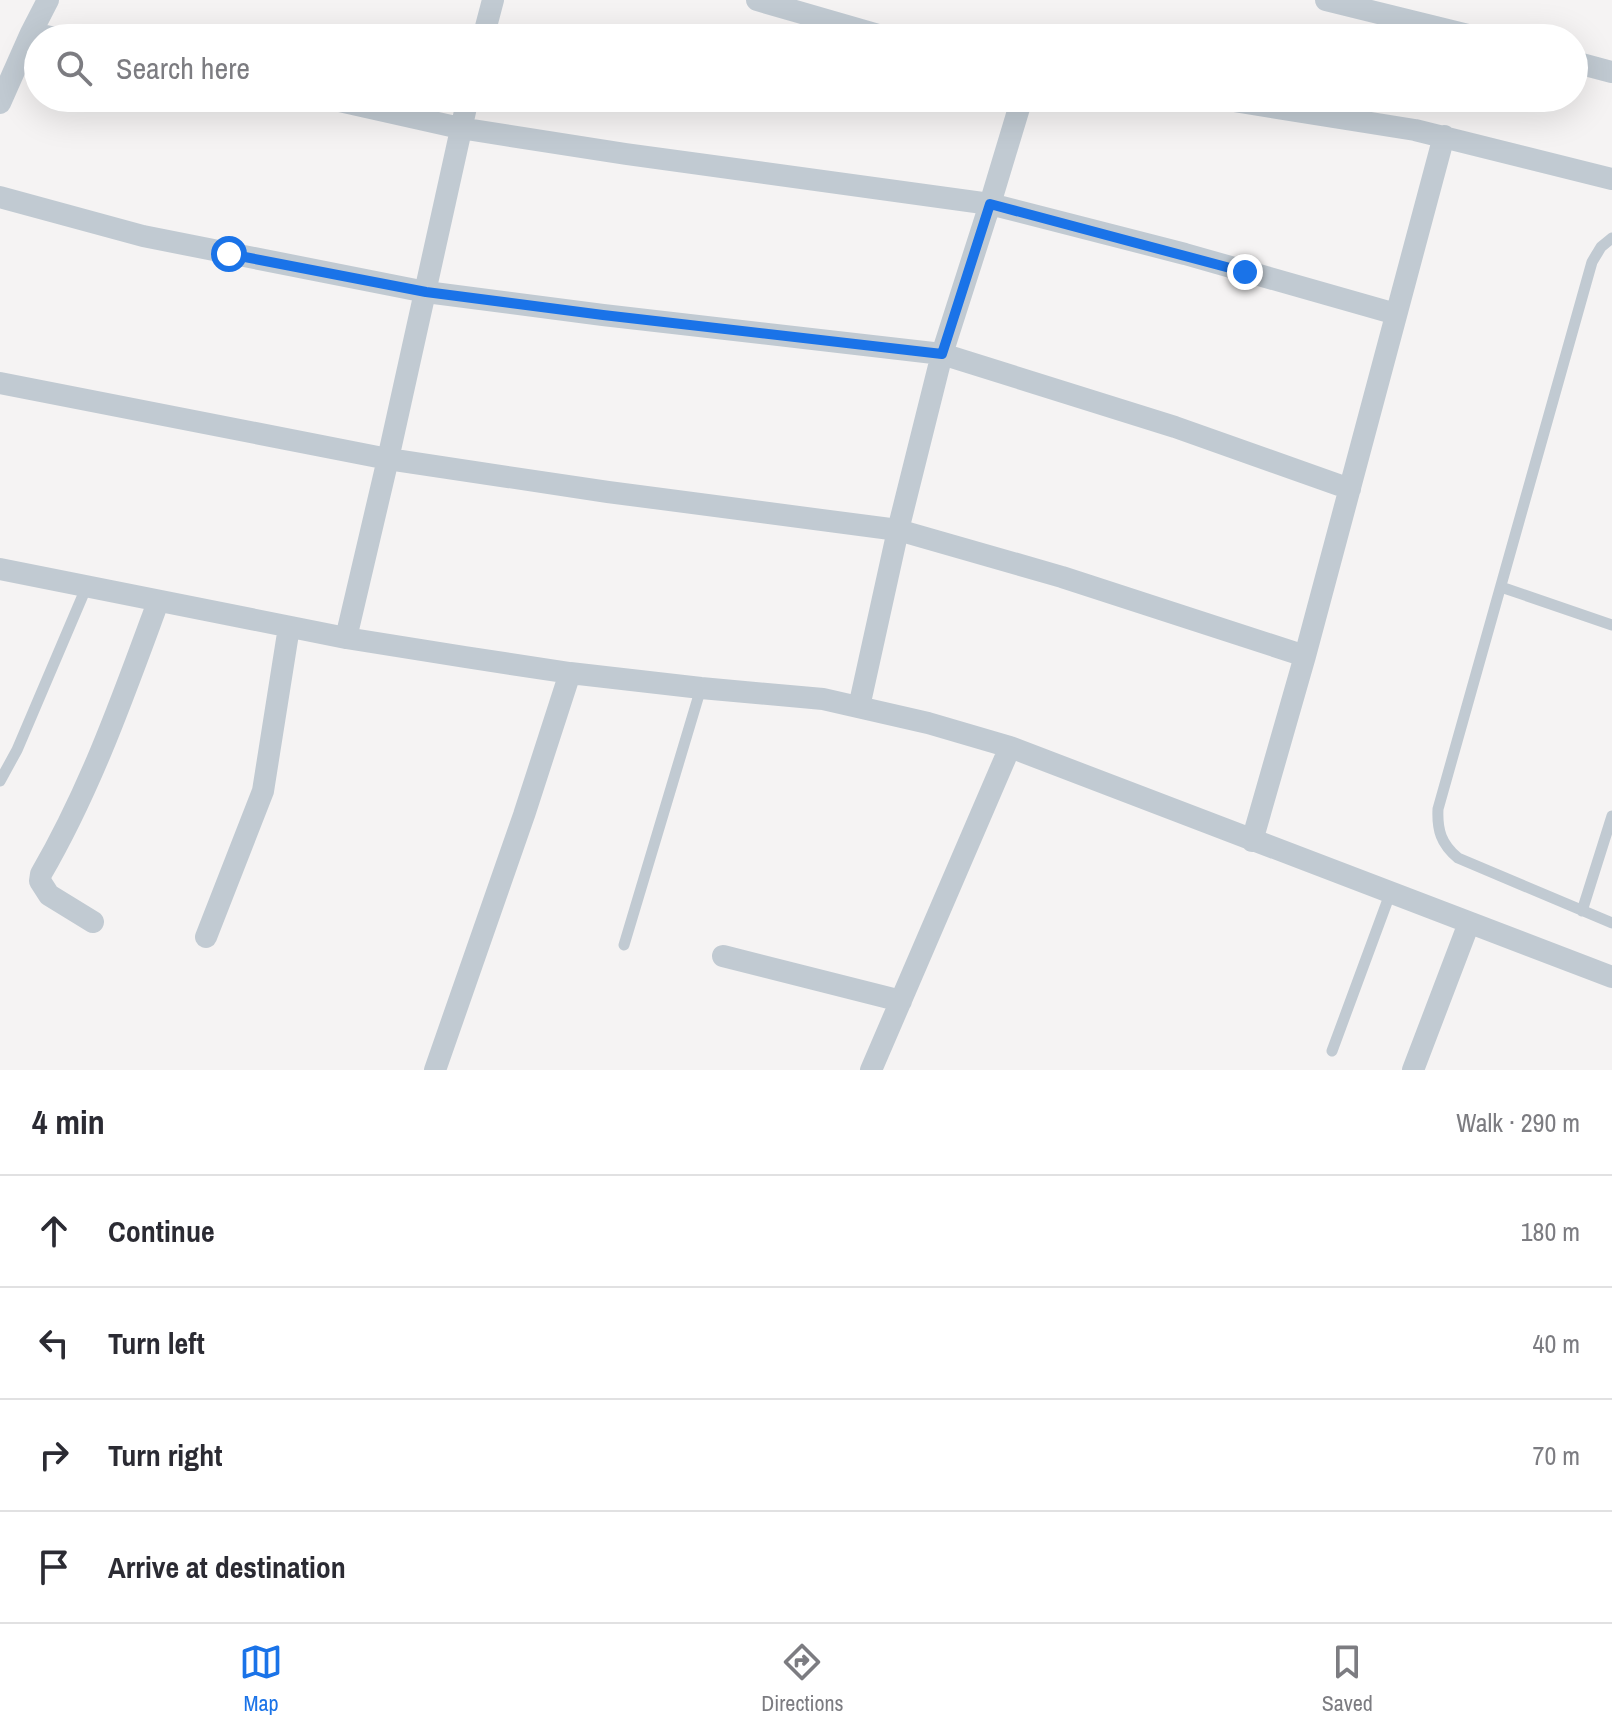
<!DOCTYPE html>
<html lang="en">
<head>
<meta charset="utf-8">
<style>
	body { margin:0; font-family:"Archivo Narrow",sans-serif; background:#f7f7f7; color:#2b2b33 }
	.stop { position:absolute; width:24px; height:24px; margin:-18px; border:6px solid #1a73e8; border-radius:50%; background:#fff }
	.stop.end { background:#1a73e8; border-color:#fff; box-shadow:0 2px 8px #0008 }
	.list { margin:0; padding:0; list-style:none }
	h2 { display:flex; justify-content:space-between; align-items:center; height:104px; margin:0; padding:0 32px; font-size:34px }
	h2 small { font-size:26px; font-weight:400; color:#7c7c81 }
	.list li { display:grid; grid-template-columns:52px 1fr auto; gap:24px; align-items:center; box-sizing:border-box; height:112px; padding:0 32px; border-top:2px solid #e1e1e2 }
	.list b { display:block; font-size:30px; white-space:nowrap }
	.list em { font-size:26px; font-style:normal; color:#7c7c81 }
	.icon { flex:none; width:44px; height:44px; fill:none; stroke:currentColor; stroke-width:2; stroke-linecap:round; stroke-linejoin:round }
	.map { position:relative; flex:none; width:1612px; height:1070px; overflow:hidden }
	.search { position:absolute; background:#fff; box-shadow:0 8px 32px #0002; left:24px; right:24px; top:24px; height:88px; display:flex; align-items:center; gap:20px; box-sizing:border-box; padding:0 28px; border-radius:44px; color:#7c7c81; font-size:30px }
	.sheet { height:552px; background:#fff }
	nav { display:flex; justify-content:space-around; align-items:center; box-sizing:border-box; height:112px; border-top:2px solid #e1e1e2; background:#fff; font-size:22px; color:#7c7c81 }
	nav a { display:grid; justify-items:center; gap:4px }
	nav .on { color:#1a73e8 }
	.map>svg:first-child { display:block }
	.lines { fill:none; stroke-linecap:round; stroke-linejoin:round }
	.lane { stroke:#c1cad2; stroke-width:11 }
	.street { stroke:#c1cad2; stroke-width:22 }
	.route { stroke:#1a73e8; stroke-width:10 }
</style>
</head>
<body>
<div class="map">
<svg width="1612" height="1070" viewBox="0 0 1612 1070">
	<rect width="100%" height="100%" fill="#f5f3f3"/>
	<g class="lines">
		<!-- lane -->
		<path class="lane" d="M1612 238 1601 247 1592 262 1438 809C1437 830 1441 844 1458 858L1612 923
			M1501 587 1612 625
			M0 781 17 750 86 588
			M1582 911 1612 816
			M624 945 701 688
			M1332 1051 1390 894"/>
		<!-- street -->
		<path class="street" d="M757 0 889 38
			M1326 0 1480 38
			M31 33 56 38
			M483 38 493 0
			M1574 62 1612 72
			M326 98 460 128 626 154 990 204 1185 254 1396 314
			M1215 98 1415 130 1612 179
			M0 103 31 33 48 0
			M0 197 143 236 426 292 603 315 942 354 1175 427 1350 489
			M0 383 388 459 608 492 898 530 1062 577 1305 656
			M0 569 346 638 465 657 570 673 701 688 823 699 928 723 1010 747 1612 977
			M346 638 388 459 468 98
			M859 707 898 530 942 354 990 204 1022 98
			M1252 841 1305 656 1444 136
			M93 922 49 895 40 881 41 874C91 788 124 694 158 602
			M206 937 263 791 289 627
			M723 956 901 1001
			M435 1070 524 815 570 673
			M871 1070 1010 747
			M1413 1070 1469 923"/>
	</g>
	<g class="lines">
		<!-- route -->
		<path class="route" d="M229 254 426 292 603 315 942 354 990 204 1245 272"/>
	</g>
</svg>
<div class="stop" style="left:229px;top:254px"></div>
<div class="stop end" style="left:1245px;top:272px"></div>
<div class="search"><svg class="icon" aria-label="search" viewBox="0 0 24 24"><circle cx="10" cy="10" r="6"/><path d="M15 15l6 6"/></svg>Search here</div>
</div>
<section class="sheet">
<h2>4 min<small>Walk · 290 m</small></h2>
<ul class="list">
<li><svg class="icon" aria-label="ahead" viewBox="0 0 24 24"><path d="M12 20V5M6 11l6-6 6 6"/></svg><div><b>Continue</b></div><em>180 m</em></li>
<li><svg class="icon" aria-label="left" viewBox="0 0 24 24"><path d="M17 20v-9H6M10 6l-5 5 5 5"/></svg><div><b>Turn left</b></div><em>40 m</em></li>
<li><svg class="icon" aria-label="right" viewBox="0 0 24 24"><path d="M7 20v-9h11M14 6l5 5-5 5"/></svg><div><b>Turn right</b></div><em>70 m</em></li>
<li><svg class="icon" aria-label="arrive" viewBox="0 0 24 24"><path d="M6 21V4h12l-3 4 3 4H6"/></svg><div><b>Arrive at destination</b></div></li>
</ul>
</section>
<nav>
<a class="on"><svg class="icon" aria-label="map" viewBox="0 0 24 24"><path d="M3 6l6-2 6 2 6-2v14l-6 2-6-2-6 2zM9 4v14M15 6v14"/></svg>Map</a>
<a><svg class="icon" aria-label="directions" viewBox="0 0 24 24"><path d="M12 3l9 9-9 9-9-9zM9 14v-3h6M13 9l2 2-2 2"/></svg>Directions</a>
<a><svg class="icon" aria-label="saved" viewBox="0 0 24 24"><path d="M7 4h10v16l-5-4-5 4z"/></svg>Saved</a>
</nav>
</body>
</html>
